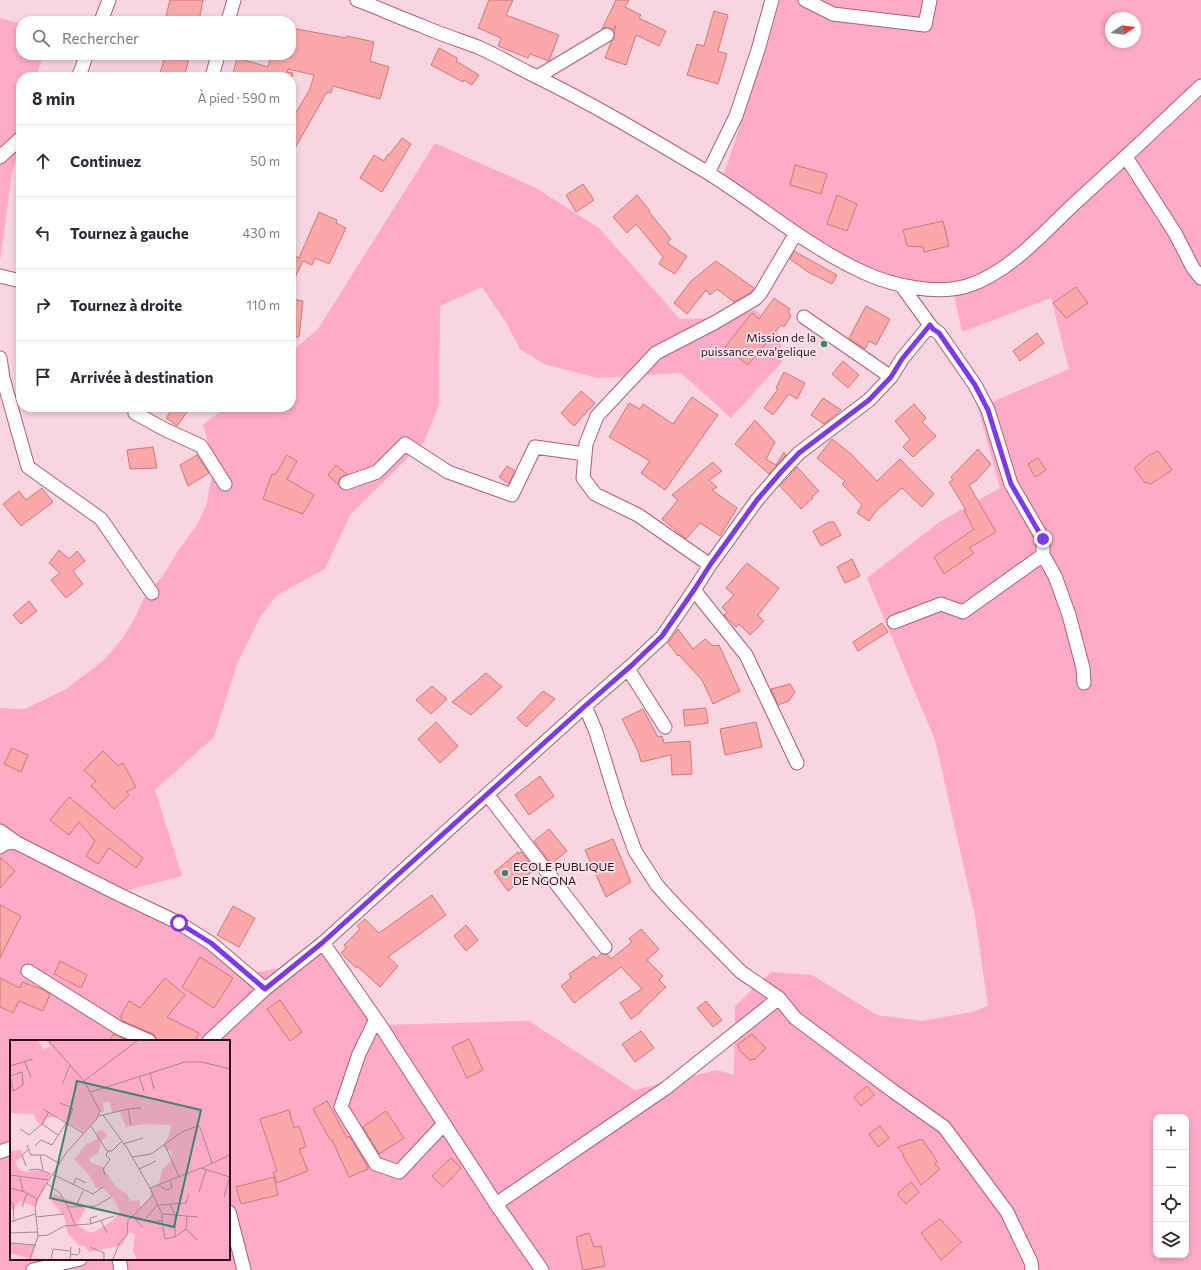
<!DOCTYPE html>
<html lang="fr">
<head>
<meta charset="utf-8">
<style>
	body { margin:0; font-family:Commissioner,sans-serif; background:#f2f2f3; color:#2b2b33 }
	.controls { position:absolute; right:12px; bottom:12px; display:grid; overflow:hidden; border-radius:8px; box-shadow:0 2px 6px #0003 }
	.controls button { width:36px; height:36px; display:grid; place-items:center; padding:0; border:0; border-bottom:1px solid #e1e1e2; background:#fff; color:#2b2b33; font:20px sans-serif }
	.compass { position:absolute; left:1105px; top:12px; width:36px; height:36px; border-radius:50%; background:#fff; box-shadow:0 2px 6px #0003; rotate:77deg }
	.stop { position:absolute; width:12px; height:12px; margin:-9px; border:3px solid #7c3aed; border-radius:50%; background:#fff }
	.stop.end { background:#7c3aed; border-color:#fff; box-shadow:0 1px 4px #0008 }
	.list { margin:0; padding:0; list-style:none }
	h2 { display:flex; justify-content:space-between; align-items:center; height:52px; margin:0; padding:0 16px; font-size:17px }
	h2 small { font-size:13px; font-weight:400; color:#7c7c81 }
	.list li { display:grid; grid-template-columns:26px 1fr auto; gap:12px; align-items:center; box-sizing:border-box; height:72px; padding:0 16px; border-top:1px solid #e1e1e2 }
	.list b { display:block; font-size:15px; white-space:nowrap }
	.list em { font-size:13px; font-style:normal; color:#7c7c81 }
	.icon { flex:none; width:22px; height:22px; fill:none; stroke:currentColor; stroke-width:2; stroke-linecap:round; stroke-linejoin:round }
	.map { position:relative; flex:none; width:1201px; height:1270px; overflow:hidden }
	.search { position:absolute; background:#fff; box-shadow:0 2px 6px #0003; left:16px; top:16px; width:280px; height:44px; display:flex; align-items:center; gap:10px; box-sizing:border-box; padding:0 14px; border-radius:16px; color:#7c7c81; font-size:15px }
	.panel { position:absolute; background:#fff; box-shadow:0 2px 6px #0003; left:16px; top:72px; width:280px; height:340px; border-radius:16px }
	.map>svg:first-child { display:block }
	.green { fill:#ffabc6; fill-rule:evenodd }
	.building { fill:#faa8a9; stroke:#cd787a }
	.lines { fill:none; stroke-linecap:round; stroke-linejoin:round }
	.street-casing { stroke:#ad5e7a; stroke-width:15 }
	.street { stroke:#fff; stroke-width:13 }
	.route { stroke:#7c3aed; stroke-width:5 }
	.poi-dot { fill:#408376; stroke:#fae7ed; stroke-width:1.5 }
	.labels { text-anchor:middle; dominant-baseline:central; stroke-width:3.5; stroke-linejoin:round; paint-order:stroke }
	.poi-label { font-size:12px; fill:#2f0f1b; stroke:#fae7ed; text-anchor:end }
	.inset-road { fill:none; stroke:#a88691; stroke-width:1 }
	.view { fill:#408376; fill-opacity:0.15; stroke:#408376; stroke-width:2 }
	.inset-edge { fill:none; stroke:#2f0f1b; stroke-width:2 }
</style>
</head>
<body>
<div class="map">
<svg width="1201" height="1270" viewBox="0 0 1201 1270">
	<rect width="100%" height="100%" fill="#f9d5df"/>
	<!-- green -->
	<path class="green" d="M780 0H1201V1270H0V708L25 709 66 689 104 660 122 639 135 618 143 600 164 574 178 551 198 523 207 503 214 463 203 425 225 407H291V352L318 329 435 143 536 188 599 228 680 319 714 318 756 310 781 337 782 362 731 418 681 373 597 378 544 364 520 349 507 324 482 287 440 306 439 405 424 442 350 515 325 569 277 595 259 619 237 664 214 737 155 790 182 876 116 893 179 923 242 975 302 964 323 943 380 1025 529 1021 635 1090 717 1070 734 1075 735 1006 771 972 812 975 877 1015 922 1021 972 1012 988 1006 975 916 935 740 867 578 941 521 1000 488 978 408 1069 369 1051 298 962 332 953 289 886 286 722 179 765 53ZM1111 18H1135V42H1111ZM11 1041H229V1259H11ZM1156 1117H1186V1255H1156Z
		M0 18 21 24V55H43L37 77H21V140L12 173 0 262Z"/>
	<!-- building -->
	<path class="building" d="M170 0H203L199 21H189L166 16Z
		M489 0H513L506 15 559 35 549 61 530 54 528 58 498 46 501 38 478 28Z
		M616 0H629L625 7 641 15 639 18 666 31 659 46 636 35 626 65 605 58 611 42 614 39V32L616 26H615L613 30 607 27 602 29Z
		M714 11 728 15 718 51 727 54 718 84 687 75 697 44 704 46Z
		M291 28 346 38 347 36 374 42 370 61 389 67 380 99 333 86 331 93 327 92 291 155V124L295 117 294 116 310 89 314 75 288 69 287 72 293 73 292 77H232L237 58 268 67 271 55H291Z
		M439 48 457 58 456 61 479 75 472 85 464 80 463 82 431 65Z
		M165 55H190L184 77H159Z
		M402 138 411 144 382 192 360 178 374 155 384 161 388 154 389 155Z
		M795 165 827 174 821 194 790 185Z
		M583 184 594 200 576 212 566 195Z
		M637 195 650 211 649 212 671 239 667 243 687 256 675 274 659 264 663 257 636 224 627 233 613 217Z
		M837 195 857 204 847 231 827 224Z
		M319 212 337 220 336 223 346 228 329 264 315 258 312 265 303 261 291 286V254L299 258Z
		M943 221 949 246 924 252 923 247 907 246 903 230Z
		M794 251 837 275 832 284 808 272 790 259Z
		M716 261 754 288 750 293 734 302 717 289 710 295 706 290 687 314 674 303 691 281Z
		M1076 287 1088 303 1066 318 1053 303Z
		M774 298 790 309 788 312 791 316 784 327 781 325 748 365 725 347 752 313 759 319Z
		M291 299 303 301 299 337H291Z
		M866 306 890 319 876 345 869 341 865 349 849 338Z
		M1037 333 1044 343 1020 361 1013 351Z
		M843 361 859 375 848 388 832 374Z
		M784 372 805 383 797 399 789 394 773 415 764 408 778 389 776 388Z
		M581 391 595 403 574 426 561 413Z
		M692 397 718 415 665 490 641 473 650 461 609 437 629 403 640 409 643 404 673 424Z
		M823 398 841 410 824 424 811 415Z
		M914 404 926 418 922 422 936 436 913 457 903 447 910 439 895 421Z
		M174 407H181L187 412 177 426 166 418Z
		M755 420 775 442 766 459 776 465 784 452 786 455 769 474 735 444Z
		M832 439 851 454 877 481 900 459 934 494 922 507 902 488 877 510 869 521 857 513 862 505 842 484 845 481 817 458Z
		M153 447 157 468 130 469 127 450Z
		M978 449 991 464 976 481 969 485 996 532 969 548 974 553 944 574 934 557 974 529 964 511 966 510 949 482 953 480 951 477Z
		M1158 451 1172 470 1151 484 1144 482 1134 468 1149 455Z
		M197 455 209 473 188 486 180 465Z
		M287 455 297 461 287 479 314 495 303 514 263 499 272 474 275 475Z
		M1038 458 1046 470 1035 477 1028 464Z
		M713 462 722 471 709 480 717 487 712 490 737 508 720 536 700 523 686 539 662 519 678 500 672 495Z
		M336 465 347 474 340 478 338 485 328 475Z
		M507 466 515 471 509 484 499 477Z
		M797 467 819 491 812 497 813 498 801 509 780 486Z
		M42 488 53 502 21 526 3 504 19 491 26 500Z
		M829 522H834L841 535 821 546 813 531Z
		M59 550 69 559 77 551 85 561 73 571 83 584 66 598 51 580 60 573 49 563Z
		M852 559 860 576 845 583 837 567Z
		M747 563 779 588 758 615 764 621 750 635 739 624 736 627 724 615 727 612 722 607 734 595 726 588Z
		M29 601 37 611 21 624 13 615Z
		M882 623 888 632 858 651 853 642Z
		M678 629 693 649 705 639 713 646 719 645 740 691 713 704 702 680 679 655 678 656 668 643Z
		M486 673 502 687 471 715 452 702Z
		M790 684 795 692 789 701 778 705 771 689Z
		M432 686 447 699 431 714 416 700Z
		M543 691 555 699 526 727 517 718Z
		M706 708 708 723 685 726 683 710Z
		M643 709 658 737 662 736 664 743 690 741 692 774 672 775 671 755 641 762 638 751 622 719Z
		M436 722 458 746 440 763 418 739Z
		M756 722 762 747 725 755 720 729Z
		M12 748 28 755 21 772 4 764Z
		M103 751 118 766 123 763 136 787 126 792 129 795 114 809 91 786 96 781 84 770Z
		M540 776 554 796 529 815 515 795Z
		M69 797 143 858 136 868 109 848 98 864 86 856 95 841 79 822 69 835 50 820Z
		M549 829 567 851 551 864 534 841Z
		M613 839 631 882 606 897 585 850Z
		M518 852 519 854 521 852 535 869 508 891 494 872Z
		M0 857 15 871 0 888Z
		M432 895 446 915 388 957 398 966 380 987 357 966 356 968 341 953 346 948 344 945 360 929 357 926 365 919 379 933Z
		M0 905 21 916 0 958Z
		M233 906 255 918 239 947 217 935Z
		M466 925 478 940 466 951 454 936Z
		M641 929 659 949 647 960 663 976 659 980 666 987 641 1011V1012L631 1019 620 1003 642 989 621 967 574 1003 561 986 571 978 569 974 594 956 596 959 601 954H607L611 959 632 942 629 939Z
		M200 957 233 978 214 1008 182 987Z
		M60 961 87 975 81 988 54 974Z
		M0 978 20 988 22 982 41 989 50 994 43 1011 19 1001 13 1013 0 1007Z
		M165 978 185 995 167 1017 199 1033 195 1041H157L156 1037 153 1034 121 1020 122 1018 120 1017 129 1001 140 1008Z
		M280 1000 302 1032 290 1041 267 1009Z
		M706 1001 722 1020 713 1027 697 1008Z
		M641 1031 654 1048 635 1062 622 1044Z
		M113 1034 116 1035 129 1041H110Z
		M752 1034 757 1040 766 1048 755 1059 750 1060 742 1053 737 1045Z
		M469 1039 483 1070 467 1078 452 1047Z
		M867 1086 874 1095 861 1106 854 1097Z
		M327 1101 347 1138 349 1136 366 1163 368 1169 349 1177 332 1140 331 1141 313 1109Z
		M289 1110 294 1128 299 1126 306 1147 299 1149 308 1171 277 1183 273 1172 277 1171 260 1119Z
		M386 1111 404 1138 379 1154 363 1127Z
		M880 1126 889 1138 878 1147 869 1134Z
		M922 1139 937 1161 935 1164 940 1169 921 1185 903 1156 904 1155 898 1147Z
		M451 1158 461 1168 443 1187 432 1176Z
		M274 1177 278 1195 241 1204 236 1187Z
		M911 1182 919 1192 906 1204 897 1194Z
		M940 1219 961 1242 941 1260 921 1233Z
		M589 1233 594 1247 601 1246 605 1266 583 1270 576 1237Z"/>
	<g class="lines">
		<defs>
			<path id="street" d="M357 0C379 8 400 18 422 26 440 34 459 40 478 47 496 55 513 65 531 74 591 103 648 137 705 171 759 204 807 247 865 273 893 286 937 295 967 286 1009 273 1042 234 1073 205 1116 166 1159 126 1201 86
				M805 0 833 14 925 25 930 0
				M101 21 109 0
				M228 21 234 0
				M78 77 82 68 86 55
				M212 77 218 55
				M537 77 607 35
				M0 157 21 138
				M1126 157 1175 233 1193 268 1201 278
				M708 173 736 116 758 50 772 0
				M0 276 21 281
				M804 317 891 377
				M0 358 3 378 28 467 101 519 152 593
				M136 407 135 413 164 429 201 446 225 484
				M346 483 377 472 405 444 448 472 512 495 535 447 585 454
				M1043 555 1055 576 1069 615 1083 668 1084 683
				M710 565 638 515 595 494 583 478 586 444 597 416 656 353 714 323 755 299 760 294 796 233
				M694 590 746 655 797 763
				M894 622 941 604 963 612 1043 555V539L1011 484 988 410 975 385 939 333 933 329 930 325
				M628 669 665 727
				M585 706 596 732 619 807 635 851 657 885 675 905 741 972 779 998 795 1018 893 1091 944 1127 1007 1212 1031 1262 1032 1270
				M487 794 605 947
				M0 831 17 843
				M0 847C5 842 10 842 17 843L116 893 179 923 211 943 265 989
				M28 971 119 1028 149 1041
				M376 1019 359 1054 341 1107 376 1164 399 1172 444 1124
				M209 1041 265 989 323 943
				M0 1152 11 1148
				M496 1204 666 1088 779 998
				M229 1212 244 1270
				M119 1259 121 1270
				M33 1270 80 1259
				M542 1270 496 1204 380 1025 323 943 585 706 632 665 662 637 694 590 710 565 757 500 781 472 799 453 869 400 891 377 902 359 930 325 901 285"/>
		</defs>
		<!-- street casing -->
		<use href="#street" class="street-casing"/>
		<!-- street -->
		<use href="#street" class="street"/>
	</g>
	<g class="lines">
		<!-- route -->
		<path class="route" d="M179 923 211 943 265 989 322 943 585 706 632 665 662 636 694 590 710 565 757 500 781 472 799 453 869 400 891 377 902 359 930 325 933 329 939 333 975 385 988 410 1011 484 1043 539"/>
	</g>
	<!-- markers -->
	<g class="poi-dot">
		<circle cx="824" cy="344" r="4"/>
		<circle cx="505" cy="873" r="4"/>
	</g>
	<g class="labels">
		<!-- poi labels -->
		<g class="poi-label">
			<text x="816" y="337">Mission de la<tspan x="816" dy="14">puissance eva'gelique</tspan></text>
			<text x="513" y="866" text-anchor="start">ECOLE PUBLIQUE<tspan x="513" dy="14">DE NGONA</tspan></text>
		</g>
	</g>
	<!-- overview -->
	<g transform="translate(10 1040)">
		<rect width="220" height="220" fill="#f9d5df"/>
		<path d="M2 1H28L33 9 40 7 37 1H220V219H127L123 211 125 194 121 192 116 195 113 205 79 212 75 206H70L58 194 54 176 41 161 44 154 76 167 67 185 78 192H84L101 182 110 172 105 161 94 149 86 148 79 135 64 119 76 105 87 99V91L93 90 97 96 92 100 88 113 79 118 80 122 93 127 106 147 117 154 121 161 130 160V167L141 157 140 148 149 144 152 130 161 121 162 111 155 109 153 105 159 96 161 85 134 84 116 87 110 72H102L100 62H93L94 72H90L88 78 74 92 48 77 36 78 34 84H31L27 82 23 74 0 73V4ZM12 110V117L5 121 8 128 15 132 29 130 41 134 25 167 10 161 4 169 0 170V111ZM0 203 26 205 21 219 0 213Z" fill="#ffabc6"/>
		<path class="inset-road" d="M15 22 21 38M0 26 23 19M140 33 144 49M0 36 12 32 13 45 3 51 0 36M129 36 134 51M74 41 127 1M53 43 60 25M81 52 175 22H192L220 29M33 69 73 93M118 69 131 68M93 75 118 69 121 85M89 76 93 75 117 108 140 148 191 128 220 137M32 84 48 95M81 86 97 111H102L111 102M10 89 19 95 32 84 39 72M113 104 133 98M17 105 21 115H35L48 123M155 105 169 137M25 106 31 100 42 105 60 77 63 68 50 63M30 115 33 130M122 117 141 114 172 92 187 86 190 87 202 123M16 126 12 115 19 109M192 128 220 115M129 129 146 121M19 130 28 129 41 134M42 134 83 154 93 147M0 135 38 140M95 135 93 129 100 119 96 116 98 111M10 138 13 151M36 143 50 153 58 167 86 166 101 157M63 145 66 138 76 143M149 145 156 150 162 148 160 140M0 148 15 152 27 159M140 148 152 174M189 152 196 130M214 157 220 135M0 161 3 164 4 182M160 164 165 175V197M149 165 176 163 179 154M66 166 73 151M12 167 17 153M58 167 65 185M26 177 54 174M136 178 148 164M91 181 97 193M145 181H152V174L188 177M152 181 155 199 165 197 176 189 177 176M0 182 25 174M81 183 80 178 87 176M133 188 123 176 143 155M176 189 187 200M0 193 28 192M28 196 38 195 54 186 80 184 104 176M0 203 26 205M80 207 94 213V219M60 214 67 215 70 212 69 208M20 219 28 196 25 168 27 159 56 113 86 80 90 71 74 41 39 1M41 219 43 209 60 211M60 219 61 207M103 219 109 204 117 195 118 180 123 176"/>
		<path class="view" d="M67 41 191 70 164 187 40 158Z"/>
		<rect width="220" height="220" class="inset-edge"/>
	</g>
</svg>
<div class="controls">
<button>+</button>
<button>−</button>
<button><svg class="icon" aria-label="locate" viewBox="0 0 24 24"><circle cx="12" cy="12" r="6"/><path d="M12 2v4M12 18v4M2 12h4M18 12h4"/></svg></button>
<button><svg class="icon" aria-label="layers" viewBox="0 0 24 24"><path d="M12 4l9 5-9 5-9-5zM3 14l9 5 9-5"/></svg></button>
</div>
<svg class="compass" viewBox="-18 -18 36 36"><path d="M0-13l5 13h-10z" fill="#e53935"/><path d="M0 13l5-13h-10z" fill="#7c7c81"/></svg>
<div class="stop" style="left:179px;top:923px"></div>
<div class="stop end" style="left:1043px;top:539px"></div>
<div class="search"><svg class="icon" aria-label="search" viewBox="0 0 24 24"><circle cx="10" cy="10" r="6"/><path d="M15 15l6 6"/></svg>Rechercher</div>
<section class="panel">
<h2>8 min<small>À pied · 590 m</small></h2>
<ul class="list">
<li><svg class="icon" aria-label="ahead" viewBox="0 0 24 24"><path d="M12 20V5M6 11l6-6 6 6"/></svg><div><b>Continuez</b></div><em>50 m</em></li>
<li><svg class="icon" aria-label="left" viewBox="0 0 24 24"><path d="M17 20v-9H6M10 6l-5 5 5 5"/></svg><div><b>Tournez à gauche</b></div><em>430 m</em></li>
<li><svg class="icon" aria-label="right" viewBox="0 0 24 24"><path d="M7 20v-9h11M14 6l5 5-5 5"/></svg><div><b>Tournez à droite</b></div><em>110 m</em></li>
<li><svg class="icon" aria-label="arrive" viewBox="0 0 24 24"><path d="M6 21V4h12l-3 4 3 4H6"/></svg><div><b>Arrivée à destination</b></div></li>
</ul>
</section>
</div>
</body>
</html>
